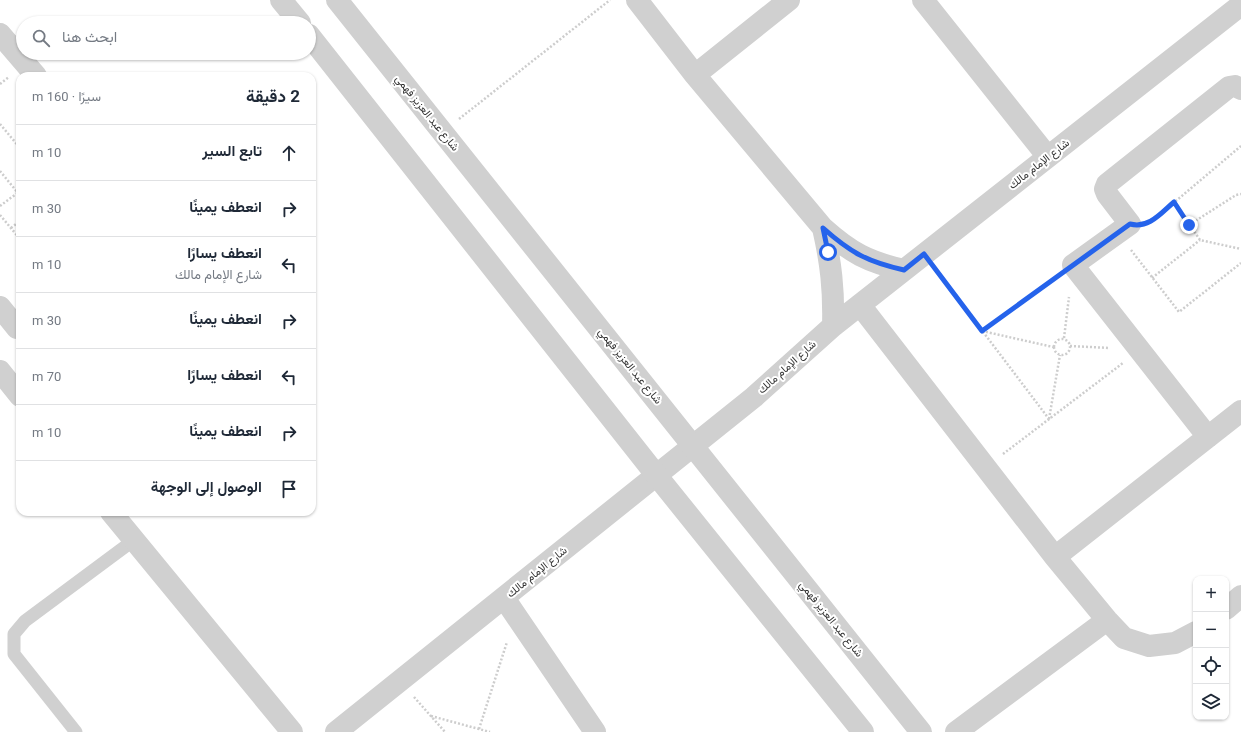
<!DOCTYPE html>
<html lang="ar">
<head>
<meta charset="utf-8">
<style>
	body { margin:0; font-family:Roboto,Vazirmatn,sans-serif; background:#f2f2f3; color:#1f2937; direction:rtl }
	.controls { position:absolute; right:12px; bottom:12px; display:grid; overflow:hidden; border-radius:8px; box-shadow:0 1px 3px #0004 }
	.controls button { width:36px; height:36px; display:grid; place-items:center; padding:0; border:0; border-bottom:1px solid #e0e1e3; background:#fff; color:#1f2937; font:20px sans-serif }
	.stop { position:absolute; width:12px; height:12px; margin:-9px; border:3px solid #2563eb; border-radius:50%; background:#fff }
	.stop.end { background:#2563eb; border-color:#fff; box-shadow:0 1px 4px #0008 }
	.list { margin:0; padding:0; list-style:none }
	h2 { display:flex; justify-content:space-between; align-items:center; height:52px; margin:0; padding:0 16px; font-size:17px }
	h2 small { font-size:13px; font-weight:400; color:#747a83 }
	.list li { display:grid; grid-template-columns:26px 1fr auto; gap:12px; align-items:center; box-sizing:border-box; height:56px; padding:0 16px; border-top:1px solid #e0e1e3 }
	.list b { display:block; font-size:15px; white-space:nowrap }
	.list p { margin:0; font-size:13px; white-space:nowrap; color:#747a83 }
	.list em { font-size:13px; font-style:normal; color:#747a83 }
	.icon { flex:none; width:22px; height:22px; fill:none; stroke:currentColor; stroke-width:2; stroke-linecap:round; stroke-linejoin:round }
	.map { position:relative; flex:none; width:1241px; height:732px; overflow:hidden; direction:ltr }
	.search { position:absolute; background:#fff; box-shadow:0 1px 3px #0004; left:16px; top:16px; width:300px; height:44px; display:flex; align-items:center; gap:10px; box-sizing:border-box; padding:0 14px; border-radius:22px; color:#747a83; font-size:15px }
	.panel { position:absolute; background:#fff; box-shadow:0 1px 3px #0004; left:16px; top:72px; width:300px; height:444px; border-radius:12px; direction:rtl }
	.map>svg:first-child { display:block }
	.lines { fill:none; stroke-linecap:round; stroke-linejoin:round }
	.path { stroke:#cdcdcd; stroke-width:2.5; stroke-dasharray:2 2; stroke-linecap:butt }
	.service { stroke:#d0d0d0; stroke-width:13 }
	.minor { stroke:#d0d0d0; stroke-width:22 }
	.tertiary { stroke:#d0d0d0; stroke-width:22 }
	.route { stroke:#2563eb; stroke-width:5 }
	.labels { text-anchor:middle; dominant-baseline:central; stroke-width:4; stroke-linejoin:round; paint-order:stroke }
	.street-label { font-size:11px; fill:#333; stroke:#fff }
</style>
</head>
<body>
<div class="map">
<svg width="1241" height="732" viewBox="0 0 1241 732">
	<rect width="100%" height="100%" fill="#fff"/>
	<g class="lines">
		<!-- path -->
		<path class="path" d="M0 84 9 77
			M459 119 610 0
			M0 124 20 148
			M0 171 18 193
			M1174 202 1200 240 1241 249
			M0 206 20 191
			M0 215 20 239
			M1151 222 1241 146
			M1189 225 1236 195 1241 194
			M11 228 20 221
			M1131 250 1179 312 1241 263
			M937 271 1049 419
			M1152 278 1200 240
			M982 331 1056 277
			M982 331 1053 347
			M1064 338 1069 297
			M1054 347a8 8 0 1 1 16 0a8 8 0 1 1-16 0Z
			M1070 346 1110 348
			M1049 419 1060 355
			M1003 454 1123 363
			M414 697 445 732
			M431 716 490 732
			M479 729 507 642"/>
		<!-- service -->
		<path class="service" d="M76 732 14 654V634L25 621 134 540"/>
		<!-- minor -->
		<path class="minor" d="M637 0 695 75 823 228C851 253 868 262 904 270
			M923 0 1048 157
			M0 34 36 76
			M695 75 789 0
			M823 228C831 263 834 290 833 326
			M860 305 1055 557 1107 620 1124 638 1149 646 1175 643 1196 632
			M0 307 17 328H20
			M0 371 20 396
			M1208 437 1073 265 1130 224 1107 194 1105 189 1107 184 1229 87 1235 86 1241 89
			M111 512 292 732
			M1055 557 1241 411
			M504 598 595 732
			M1226 609 1241 596
			M336 732 754 397 833 326 1241 5
			M956 732 1107 620"/>
		<!-- tertiary -->
		<path class="tertiary" d="M281 0 300 23
			M337 0 921 732
			M309 35 657 476 863 732"/>
	</g>
	<g class="lines">
		<!-- route -->
		<path class="route" d="M828 252 823 228C851 253 868 262 904 270L924 254 982 331 1130 224C1149 229 1161 213 1174 202L1189 225"/>
	</g>
	<g class="labels">
		<!-- street labels -->
		<g class="street-label">
			<text transform="translate(427 113) rotate(51)">شارع عبد العزيز فهمي</text>
			<text transform="translate(1039 164) rotate(-38)">شارع الإمام مالك</text>
			<text transform="translate(630 366) rotate(51)">شارع عبد العزيز فهمي</text>
			<text transform="translate(787 367) rotate(-42)">شارع الإمام مالك</text>
			<text transform="translate(537 572) rotate(-39)">شارع الإمام مالك</text>
			<text transform="translate(831 619) rotate(51)">شارع عبد العزيز فهمي</text>
		</g>
	</g>
</svg>
<div class="controls">
<button>+</button>
<button>−</button>
<button><svg class="icon" aria-label="locate" viewBox="0 0 24 24"><circle cx="12" cy="12" r="6"/><path d="M12 2v4M12 18v4M2 12h4M18 12h4"/></svg></button>
<button><svg class="icon" aria-label="layers" viewBox="0 0 24 24"><path d="M12 4l9 5-9 5-9-5zM3 14l9 5 9-5"/></svg></button>
</div>
<div class="stop" style="left:828px;top:252px"></div>
<div class="stop end" style="left:1189px;top:225px"></div>
<div class="search"><svg class="icon" aria-label="search" viewBox="0 0 24 24"><circle cx="10" cy="10" r="6"/><path d="M15 15l6 6"/></svg>ابحث هنا</div>
<section class="panel">
<h2>2 دقيقة<small>سيرًا · 160 m</small></h2>
<ul class="list">
<li><svg class="icon" aria-label="ahead" viewBox="0 0 24 24"><path d="M12 20V5M6 11l6-6 6 6"/></svg><div><b>تابع السير</b></div><em>10 m</em></li>
<li><svg class="icon" aria-label="right" viewBox="0 0 24 24"><path d="M7 20v-9h11M14 6l5 5-5 5"/></svg><div><b>انعطف يمينًا</b></div><em>30 m</em></li>
<li><svg class="icon" aria-label="left" viewBox="0 0 24 24"><path d="M17 20v-9H6M10 6l-5 5 5 5"/></svg><div><b>انعطف يسارًا</b><p>شارع الإمام مالك</p></div><em>10 m</em></li>
<li><svg class="icon" aria-label="right" viewBox="0 0 24 24"><path d="M7 20v-9h11M14 6l5 5-5 5"/></svg><div><b>انعطف يمينًا</b></div><em>30 m</em></li>
<li><svg class="icon" aria-label="left" viewBox="0 0 24 24"><path d="M17 20v-9H6M10 6l-5 5 5 5"/></svg><div><b>انعطف يسارًا</b></div><em>70 m</em></li>
<li><svg class="icon" aria-label="right" viewBox="0 0 24 24"><path d="M7 20v-9h11M14 6l5 5-5 5"/></svg><div><b>انعطف يمينًا</b></div><em>10 m</em></li>
<li><svg class="icon" aria-label="arrive" viewBox="0 0 24 24"><path d="M6 21V4h12l-3 4 3 4H6"/></svg><div><b>الوصول إلى الوجهة</b></div></li>
</ul>
</section>
</div>
</body>
</html>
